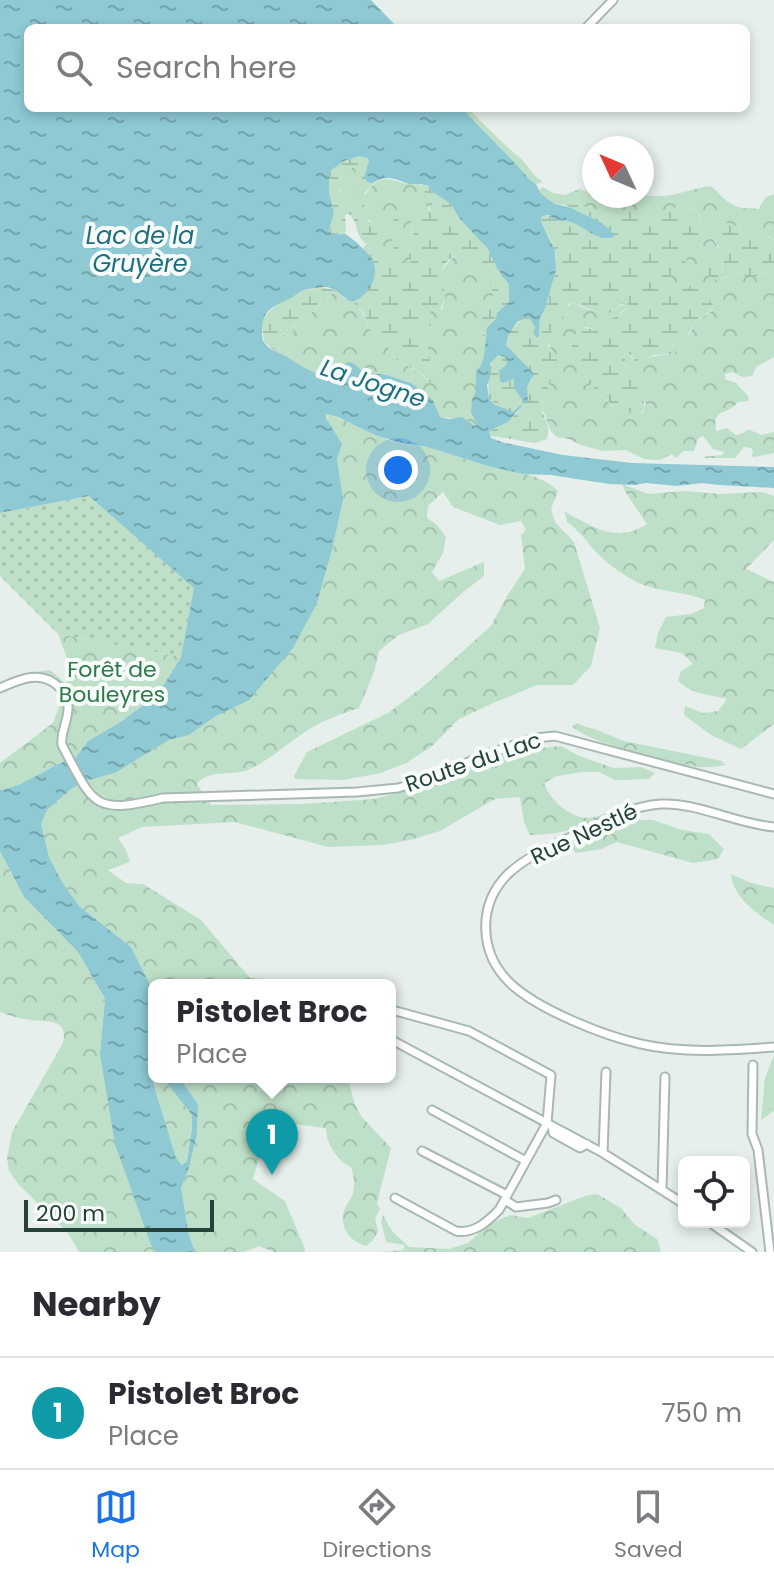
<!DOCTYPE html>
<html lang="en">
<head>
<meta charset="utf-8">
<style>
	body { margin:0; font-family:Poppins,sans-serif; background:#f7f7f7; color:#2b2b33 }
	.controls { position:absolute; right:24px; bottom:24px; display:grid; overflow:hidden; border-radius:12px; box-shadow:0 4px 12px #0003 }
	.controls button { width:72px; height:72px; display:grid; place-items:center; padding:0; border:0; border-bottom:2px solid #e1e1e2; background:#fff; color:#2b2b33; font:40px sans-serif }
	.compass { position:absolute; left:582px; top:136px; width:72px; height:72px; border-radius:50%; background:#fff; box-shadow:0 4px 12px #0003; rotate:314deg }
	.scale { position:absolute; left:24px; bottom:20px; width:190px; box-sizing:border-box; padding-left:8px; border:4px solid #24423a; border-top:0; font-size:22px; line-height:28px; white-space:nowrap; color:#24423a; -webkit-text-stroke:6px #f7fbf9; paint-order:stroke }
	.you { position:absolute; left:398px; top:470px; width:28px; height:28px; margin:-20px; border:6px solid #fff; border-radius:50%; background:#1a73e8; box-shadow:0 0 0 12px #1a73e833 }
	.badge { display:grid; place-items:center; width:52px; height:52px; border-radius:50%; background:#1a73e8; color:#fff; font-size:26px; font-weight:700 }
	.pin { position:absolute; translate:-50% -66px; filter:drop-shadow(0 2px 4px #0008) }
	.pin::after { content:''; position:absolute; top:42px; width:28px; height:24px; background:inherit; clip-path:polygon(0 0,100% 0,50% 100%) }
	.popup { position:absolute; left:148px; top:979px; width:248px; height:104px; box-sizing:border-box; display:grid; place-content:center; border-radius:12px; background:#fff; filter:drop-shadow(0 2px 6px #0005); font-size:26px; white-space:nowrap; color:#7c7c81 }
	.popup b { font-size:30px; color:#2b2b33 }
	.popup::after { content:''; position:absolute; left:50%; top:100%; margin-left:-16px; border:16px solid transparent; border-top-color:#fff }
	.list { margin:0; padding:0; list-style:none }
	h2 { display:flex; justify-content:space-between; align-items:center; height:104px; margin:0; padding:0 32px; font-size:34px }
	h2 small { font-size:26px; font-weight:400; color:#7c7c81 }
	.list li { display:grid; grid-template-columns:52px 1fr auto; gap:24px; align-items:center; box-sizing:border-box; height:112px; padding:0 32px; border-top:2px solid #e1e1e2 }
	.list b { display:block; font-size:30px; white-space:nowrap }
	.list p { margin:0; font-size:26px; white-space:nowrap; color:#7c7c81 }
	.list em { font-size:26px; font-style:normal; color:#7c7c81 }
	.icon { flex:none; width:44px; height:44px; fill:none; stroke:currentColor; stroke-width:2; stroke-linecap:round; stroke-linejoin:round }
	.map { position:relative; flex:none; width:774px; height:1252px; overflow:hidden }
	.search { position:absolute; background:#fff; box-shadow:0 4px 12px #0003; left:24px; right:24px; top:24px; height:88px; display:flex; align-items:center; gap:20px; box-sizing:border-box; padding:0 28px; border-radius:12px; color:#7c7c81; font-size:30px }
	.sheet { height:216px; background:#fff }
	nav { display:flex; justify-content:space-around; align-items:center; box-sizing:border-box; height:112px; border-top:2px solid #e1e1e2; background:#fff; font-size:22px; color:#7c7c81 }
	nav a { display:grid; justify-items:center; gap:4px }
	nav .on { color:#1a73e8 }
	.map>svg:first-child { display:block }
	.grass { fill:url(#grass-dots) }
	.forest { fill:url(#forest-crowns) }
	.wetland { fill:url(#wetland-marsh) }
	.garden { fill:#bfe0c8 }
	.water { fill:url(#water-ripples); fill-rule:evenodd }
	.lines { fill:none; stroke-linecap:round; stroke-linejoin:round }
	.minor-casing { stroke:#a8b8b2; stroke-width:11 }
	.minor { stroke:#fff; stroke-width:7 }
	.labels { text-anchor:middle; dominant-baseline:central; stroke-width:8; stroke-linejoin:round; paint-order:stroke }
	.park-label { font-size:22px; fill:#2d7a4b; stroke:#f7fbf9 }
	.street-label { font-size:22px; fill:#24423a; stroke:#f7fbf9 }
	.water-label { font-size:24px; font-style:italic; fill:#1c6f80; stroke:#f7fbf9 }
</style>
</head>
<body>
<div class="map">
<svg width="774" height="1252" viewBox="0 0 774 1252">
	<defs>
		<pattern id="grass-dots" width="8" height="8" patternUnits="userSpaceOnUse" patternTransform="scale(2)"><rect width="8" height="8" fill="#bfe0c8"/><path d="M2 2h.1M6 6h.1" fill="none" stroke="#a4c1ad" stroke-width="1.8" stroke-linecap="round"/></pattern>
		<pattern id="forest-crowns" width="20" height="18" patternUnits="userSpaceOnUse" patternTransform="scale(2)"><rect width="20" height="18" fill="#bfe0c8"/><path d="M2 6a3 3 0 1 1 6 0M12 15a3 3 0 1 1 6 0" fill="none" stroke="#a4c1ad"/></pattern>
		<pattern id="wetland-marsh" width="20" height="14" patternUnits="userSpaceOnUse" patternTransform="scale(2)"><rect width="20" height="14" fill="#bfe0c8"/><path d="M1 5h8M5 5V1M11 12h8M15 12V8" fill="none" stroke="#a4c1ad"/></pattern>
		<pattern id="water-ripples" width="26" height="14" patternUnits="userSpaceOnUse" patternTransform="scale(2)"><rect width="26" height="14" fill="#8ec9d4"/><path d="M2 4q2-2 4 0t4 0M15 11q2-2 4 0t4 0" fill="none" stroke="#74a5ad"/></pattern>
	</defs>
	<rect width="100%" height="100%" fill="#e6efeb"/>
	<!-- grass -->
	<path class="grass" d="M89 496 195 588 181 657 58 634 0 576V513Z"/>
	<!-- forest -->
	<path class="forest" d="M464 108H468C484 125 502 142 520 158 530 166 529 173 542 181L541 183 536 184 530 180 516 164 469 116Z
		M355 166 356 168 359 184 365 195C383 166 394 186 418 184L432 200V209L439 215 433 217 429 207C416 212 409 220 412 234 413 236 415 239 415 241 415 248 410 254 411 262L406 263C401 256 400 248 402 240L394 245 397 258 394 262 381 253 374 242 378 227C371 216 366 226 365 207L361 202 355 203 345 194H342C334 184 344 171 355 166Z
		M711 186C720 194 726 203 738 207 746 210 750 206 758 210L765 198 774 194V240L769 237 746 232 731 224 715 221 703 225 699 223 701 216 695 210 680 206 663 212 611 215 592 208 555 204 541 194 539 190 543 187 553 193 565 195 579 189 583 190 599 198 610 200H619L625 196H642V194C667 201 687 189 711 186Z
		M712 237 724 257 722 269 718 271 721 279 738 273C749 277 765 277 774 268V357L756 367 752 376 743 377 732 372 725 374V379L736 383 749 397 748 401 738 402C727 416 712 407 716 431L727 428 736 435C752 432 740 425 761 435L774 432V453L755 457 752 456 753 451 751 448 744 447 735 458H706L703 457 722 455 724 452 713 449 703 436 698 439 694 451H684L676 458 672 454 660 460 644 459 626 450 603 451 581 445 569 439 557 437 550 430 542 407 544 392 551 382V376L557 360C554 355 549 348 549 342 548 330 563 308 573 303 585 309 602 316 615 309 619 307 623 304 627 303L629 307 622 311 615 318H606L595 329 586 327 572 337V352L590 384 613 407 642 414 646 404 634 384 633 376 626 370 625 356 628 354 633 359C646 360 656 354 669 355L675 343 686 338 690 333 695 322 713 310C704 300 691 285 676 287L669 279 675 270 684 265 689 252 699 251 704 240Z
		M468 248C474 261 487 264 496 273L490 285 494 297C486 309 478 316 480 331L486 336 484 355 481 365 476 372V391L471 409 477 424 475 426 465 419 440 417 433 400 408 382 387 375 364 372 359 370 332 375 313 373 278 353 264 342 271 336H280L288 334C295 321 300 325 308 316 317 308 322 298 334 293L335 290 344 298 356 303 361 309 369 328 381 343 388 347 395 359 421 374 430 383 433 382C430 372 431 363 429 353 428 345 422 341 421 333L429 326 430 309 433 308 437 312 442 309 445 297 438 278C446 265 452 254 468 248Z
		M326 414C350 420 371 434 394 442 406 445 419 445 431 448 450 454 470 461 490 466 513 472 540 473 558 491L551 509 555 522 574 542 600 628 591 666 573 685H537L491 704 459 719 431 747 406 763 381 773 343 780 295 779 294 776 307 752 388 713 425 685 491 626 507 596 525 569 521 535 526 530 521 521 500 525 453 507 443 492 428 506 427 518 437 525 446 537 443 553 432 572 439 581 484 562V576L462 593 428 624 399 635 379 651 374 672 359 708C343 713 327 719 313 727 291 740 273 758 250 769 233 777 210 768 197 784L211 805 303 804 374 799 431 785 462 768 485 759 520 750 561 746 579 756 614 768 641 767 655 773 649 779 615 780 599 772H582L557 776 544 783C549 799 570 818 588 818 594 818 601 815 607 813 583 830 559 834 530 835L524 822 520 797 495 799 440 831 410 840 383 845 328 847 235 822 142 827 118 838 125 848 130 862 108 870 126 883 143 884 201 920 250 978 279 980 284 985H154V994L131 947 79 906 62 882 49 857 41 824 47 810 70 790 82 782 115 773 169 740 189 735 216 716 317 603 333 546 343 500 337 458Z
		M622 484 648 494 684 491 720 494 762 492 774 496V540L746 569 774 582V724L741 749 711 735 684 715 685 706 703 713 718 711 727 699 699 693 687 688 678 681 681 671 693 664 682 653 655 648 658 633 666 617 691 614 704 608 705 600C682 590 655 593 633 580 622 574 611 566 602 558 589 546 582 532 567 522L565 512C594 527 616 544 647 524L626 493Z
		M58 634 181 657 165 683 147 702 122 721 88 741 76 757 58 764 19 785 0 790V763L53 723 62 699 59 687 50 678 27 673 50 670 65 683 74 677Z
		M577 723C586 728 595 728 604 733 611 736 617 738 624 741L722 761 725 765C716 766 708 768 699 767 674 763 587 743 572 726Z
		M624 820H653L682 830 709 834 724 849 718 859 693 863 617 842 601 849 576 853 567 844Z
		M0 851 24 897 78 952 105 1000 100 1054 151 1245 156 1252H79L68 1233 19 1185 9 1171 7 1158 12 1132 62 1045C72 1016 43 1023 25 1019 16 1018 8 1015 0 1012Z
		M731 874 751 883 774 888V925C756 913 733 897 731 874Z
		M145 1057 154 1068V1077H162L192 1115V1128L187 1161 182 1165 176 1159Z
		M179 1077H348L354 1102 361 1116 391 1148 377 1203 380 1209 375 1218 378 1232 372 1241 366 1246C350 1242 339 1227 344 1211 346 1204 351 1200 353 1193 355 1185 354 1176 351 1167 337 1161 326 1143 326 1128L270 1121 253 1179 285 1201 305 1249 304 1252H274L259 1246 244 1252H195L189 1235 181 1188 189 1168 197 1136 198 1104Z
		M597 1194 621 1208 634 1224 657 1239 661 1252H382L403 1250 405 1245 386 1242 381 1221 383 1215 392 1231 409 1247 449 1249 468 1243 489 1224 510 1215 528 1218 588 1195Z"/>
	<!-- wetland -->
	<path class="wetland" d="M359 156 367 158 369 161 365 180 368 182H375L361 197 357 192 359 182 355 175 356 168 355 166 341 177 340 188 338 189 342 194 348 195 355 203 361 202 364 204 368 221 378 224 377 235 374 242 381 253 394 262 397 258C392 247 388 229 394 219H398C399 225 402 232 402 238 402 248 401 253 406 263L411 262 408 254 415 241C411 232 412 223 409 214L413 208 419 211 422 205H426L433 216 439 215 432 209V200L418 184 429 186 434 193 451 204 459 218 486 245 509 285V302L490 324 486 336 478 329 480 310 494 297 490 285 496 273C486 264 470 263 467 249 459 252 447 259 443 268 442 272 441 276 438 278L444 288 445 297 439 314 433 308 430 309 432 324 421 333C422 341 427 345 429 352 431 363 429 370 434 380L433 382 430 383 422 374 395 359 388 347 381 343 369 328 363 311 353 302 356 301C370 284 386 266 363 249L366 244C353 233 360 224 349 214L345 215 346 226 345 234 333 235 329 233 334 213 329 193V172L344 161Z
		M572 204 596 209 611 215 627 212 641 213 648 210 663 212 680 206 695 210 701 216 699 223 703 225 715 221 731 224 746 232 755 231 774 240V268L772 271 751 278 738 273 716 280 704 272V269L708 266 718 271 722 269C727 258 718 245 712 237L704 240 699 251 689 252 684 265 675 270 669 279 676 287 692 286 700 289V297L708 299 715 307 695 322 686 338 673 344 676 352 673 354 654 355 637 362 629 354 625 356 626 370 633 376C636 391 653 404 639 415L616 409 590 384 572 352V337L582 328 595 329 599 320C604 318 609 319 614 318 615 317 627 309 629 307L627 303 622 304 606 315 573 303 569 304 565 310 563 319C549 329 553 331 548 345L557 360 558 365C553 373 553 375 550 383 547 392 541 397 542 408 544 421 551 424 547 439L535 443 492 436 488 434 489 431C503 425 513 420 522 406L513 412 501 409 489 399C489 383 484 367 498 355L505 357 507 364 500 371V381L503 383 514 379 516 381 515 389 527 400V387L532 380C527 365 516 357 506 345 508 331 516 322 529 317L535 327 533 333 537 338 539 336 540 318 545 309 556 270V253L551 240 541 222 542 216C553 214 552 219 560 220 562 221 564 219 567 219 583 221 596 245 614 237 603 220 582 215 566 205Z
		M320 287 335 290 334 293C322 298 317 307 309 316 304 322 298 322 292 327L294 333 291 335 285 334 280 336H271L264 342 261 321C272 307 284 298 300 292 307 289 313 290 320 287Z"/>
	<!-- garden -->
	<path class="garden" d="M774 1055V1111L761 1120 765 1078Z"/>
	<!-- water -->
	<path class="water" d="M0 0H371L398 28H28V108H464L469 116 516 164 530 180 536 184 541 194 555 204 569 207 602 223 613 233 614 237C593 245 579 215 556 221L549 215 542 216 541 222 555 250 556 270 545 309 540 318 539 336 537 338 533 333 535 327 529 317 517 322 508 336 506 345 534 374 527 387 528 402 526 404C521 400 519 393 514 389V379L503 383 500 381 499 371 507 364 505 357 498 355 490 364V378L487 385 489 399C497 409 505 407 513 412L520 405 522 406 508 422 489 431 491 438 505 443 563 455 632 463 774 467V488L720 485 702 483 676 486 646 483 634 485 609 484 551 475 523 474 488 466 427 447 397 442 375 435 338 417 326 414V418L342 444 337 458 343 500 333 546 317 603 293 648 249 700 216 716 189 735 169 740 115 773 82 782 70 790 47 810 41 824 49 857 62 882 79 906 131 947 153 991 154 1068 146 1060 176 1158 182 1165 187 1161 192 1128V1115L162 1077H179L198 1104 197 1135 189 1168 181 1188 189 1235 195 1252H156L151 1245 115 1144 100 1054 105 999 78 952 24 897 0 851V790L19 785 58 764 76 757 88 741 122 721 147 702 165 683 181 657 194 588 89 496 0 513ZM359 156 367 158 369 161 364 177 367 182 372 183 381 179 389 178 395 179 409 184H421L429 186 434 193 451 204 459 218 488 249 497 268 509 285V302L497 313 496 318 487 328 484 355 481 365 476 372V391L472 400 471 412 477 424 475 426 462 417 449 419 440 417 433 400 411 383 387 375 364 372 353 363 348 362 332 375C313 376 302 366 287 357 280 353 270 350 265 344 262 340 262 337 262 332 261 310 274 306 291 298 294 297 298 292 302 291 306 289 322 287 326 287 337 288 343 299 353 302 368 296 380 276 373 260 370 254 351 237 345 234L333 235 329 231 334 213 329 193V172L344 161Z"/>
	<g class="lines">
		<defs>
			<path id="minor" d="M586 28 613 0
				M0 688C20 679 42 669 60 688 65 694 67 699 68 706 69 720 60 732 62 745 94 805 92 815 163 798L357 792 398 788 437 777 479 757 535 738 555 736 774 794
				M774 827C737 824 696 802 661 804 626 806 591 828 560 842 541 851 523 860 508 874 477 905 479 953 510 983 537 1009 604 1036 641 1044 684 1054 730 1050 774 1047
				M390 1015 392 1010 469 1031 551 1075 547 1123 499 1210C487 1222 474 1234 456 1231L395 1198
				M390 1039 603 1153 684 1204
				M753 1065 752 1134 758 1150 770 1252
				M432 1110 526 1161
				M552 1126 553 1133 580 1148 587 1144
				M422 1151 507 1195
				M603 1153 606 1072
				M662 1189 665 1077
				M505 1200 516 1207 548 1203 556 1200
				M709 1222 752 1252"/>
		</defs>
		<!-- minor casing -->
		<use href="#minor" class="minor-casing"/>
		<!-- minor -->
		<use href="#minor" class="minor"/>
	</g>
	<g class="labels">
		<!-- park labels -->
		<g class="park-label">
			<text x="112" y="669">Forêt de<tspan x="112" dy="25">Bouleyres</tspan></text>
		</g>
		<!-- street labels -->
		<g class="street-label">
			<text transform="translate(473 762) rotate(-19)">Route du Lac</text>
			<text transform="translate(584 834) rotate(-25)">Rue Nestlé</text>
		</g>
		<!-- water labels -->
		<g class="water-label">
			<text x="140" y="235">Lac de la<tspan x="140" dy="28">Gruyère</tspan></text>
			<text transform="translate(373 383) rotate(18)">La Jogne</text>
		</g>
	</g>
</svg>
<div class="controls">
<button><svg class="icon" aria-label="locate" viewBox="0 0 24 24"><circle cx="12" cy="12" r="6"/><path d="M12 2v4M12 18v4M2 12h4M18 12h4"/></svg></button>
</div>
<svg class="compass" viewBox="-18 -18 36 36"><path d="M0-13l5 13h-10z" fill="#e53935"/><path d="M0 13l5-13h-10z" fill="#7c7c81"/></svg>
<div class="scale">200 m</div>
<div class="you"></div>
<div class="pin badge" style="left:272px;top:1175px;background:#0f9aa8">1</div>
<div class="popup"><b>Pistolet Broc</b>Place</div>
<div class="search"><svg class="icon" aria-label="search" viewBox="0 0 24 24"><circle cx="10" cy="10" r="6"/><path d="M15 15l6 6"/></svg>Search here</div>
</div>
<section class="sheet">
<h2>Nearby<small></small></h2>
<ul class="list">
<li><span class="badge" style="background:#0f9aa8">1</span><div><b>Pistolet Broc</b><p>Place</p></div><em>750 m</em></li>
</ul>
</section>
<nav>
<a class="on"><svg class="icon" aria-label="map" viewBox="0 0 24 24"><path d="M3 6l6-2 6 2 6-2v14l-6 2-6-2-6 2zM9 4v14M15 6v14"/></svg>Map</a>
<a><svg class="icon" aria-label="directions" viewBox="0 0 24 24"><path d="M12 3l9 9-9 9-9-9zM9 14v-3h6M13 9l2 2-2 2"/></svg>Directions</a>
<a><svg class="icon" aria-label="saved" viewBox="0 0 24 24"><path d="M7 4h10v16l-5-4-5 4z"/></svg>Saved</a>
</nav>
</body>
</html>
